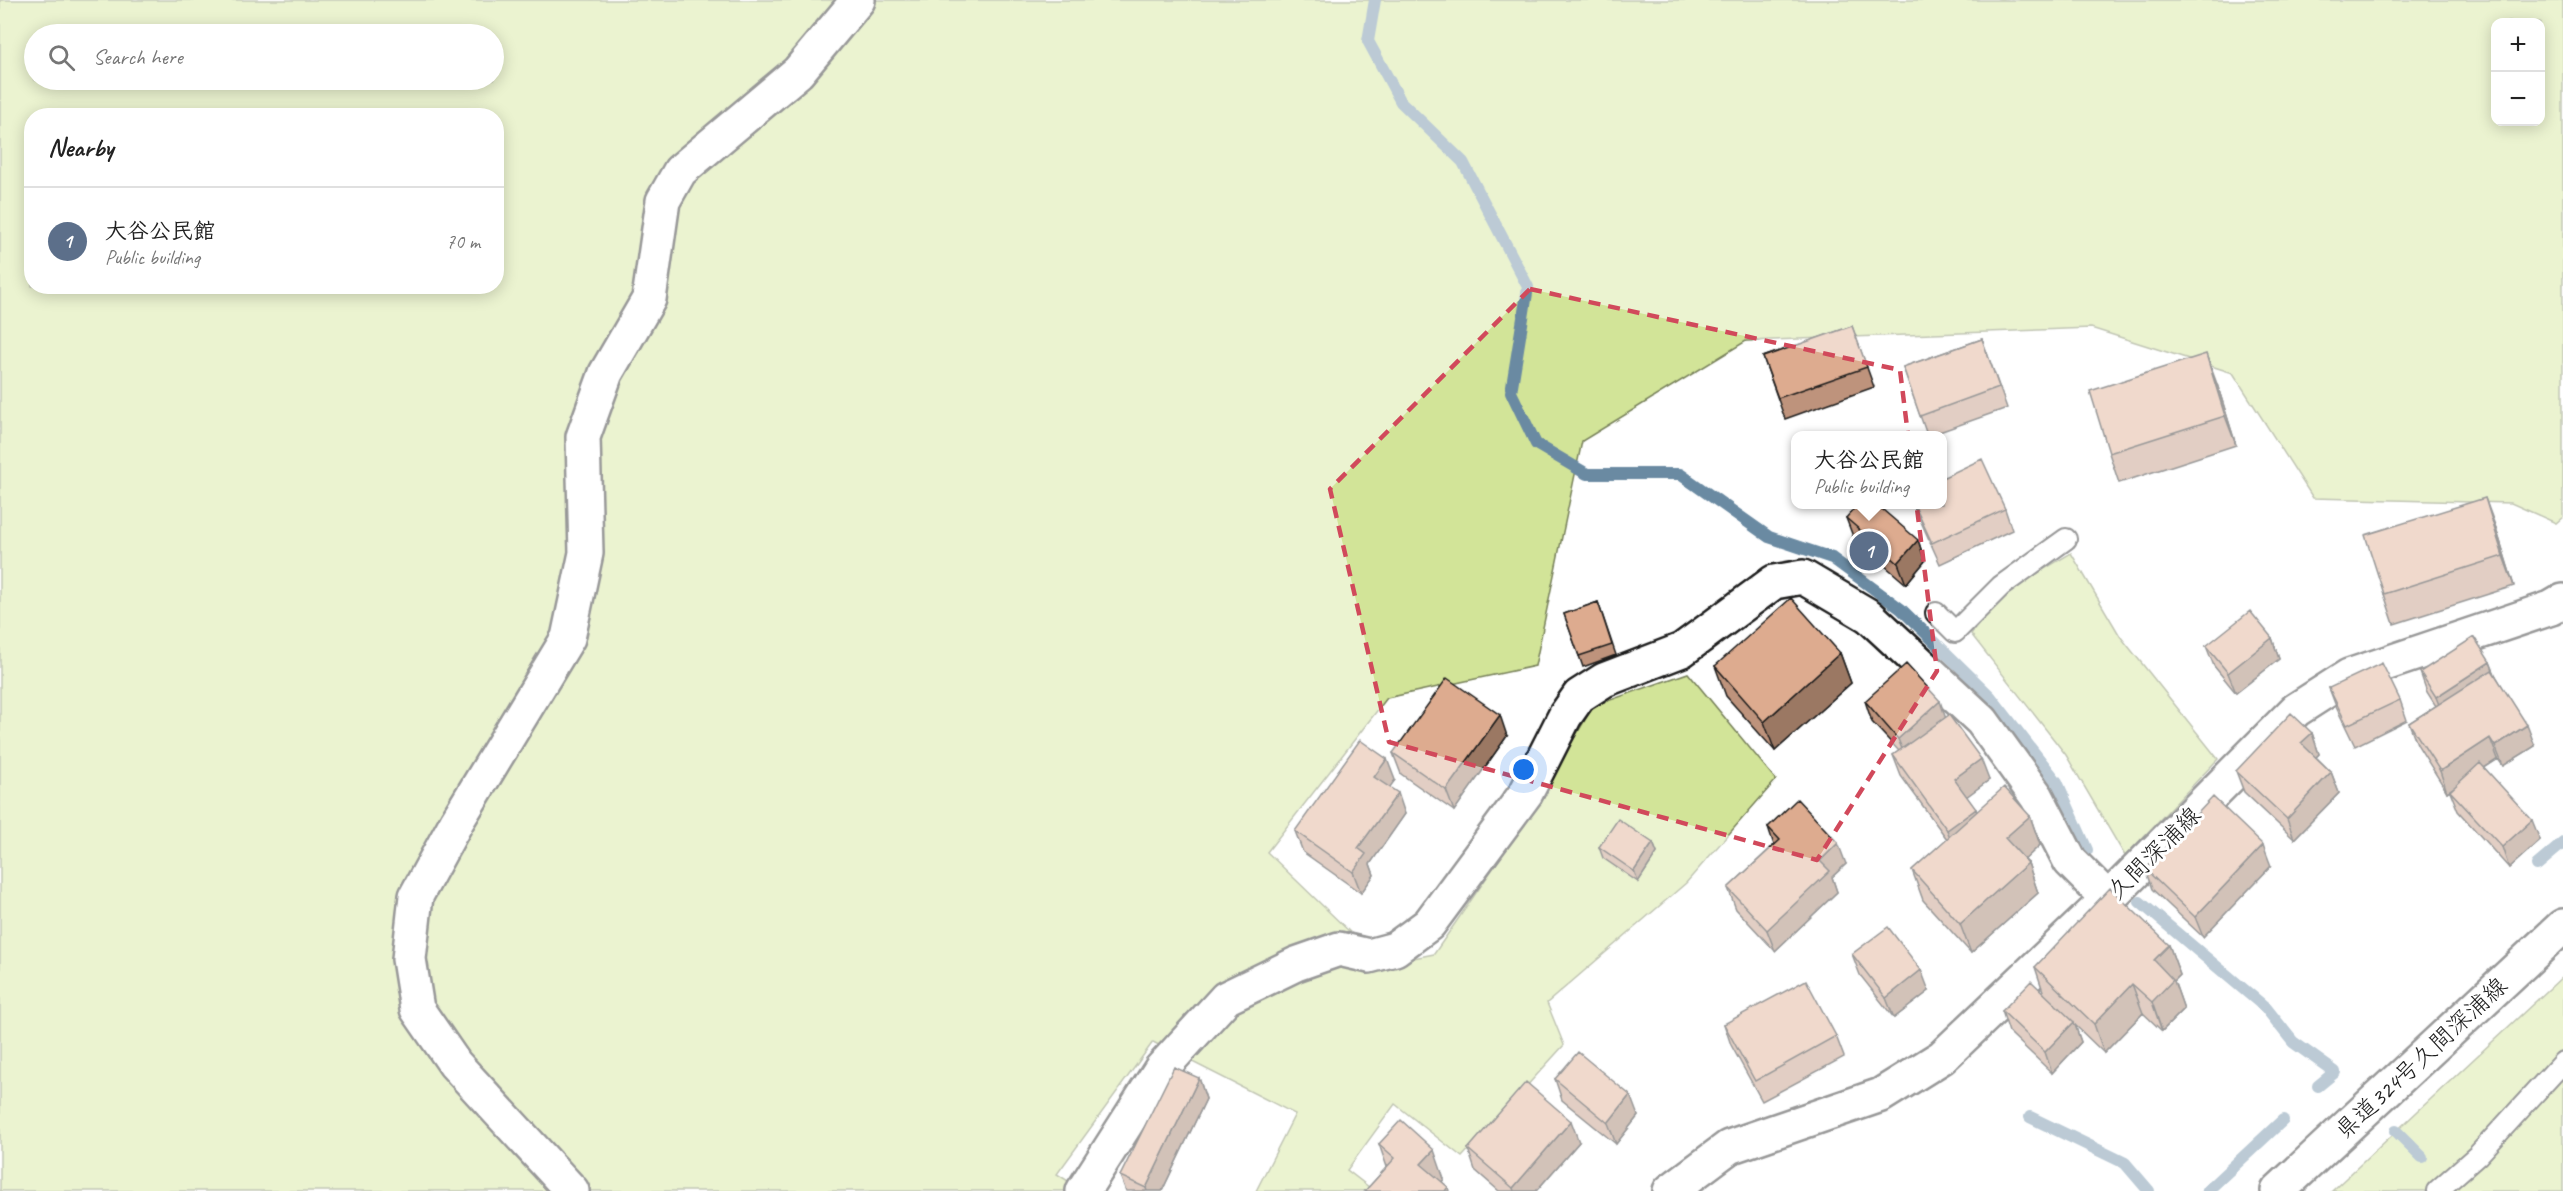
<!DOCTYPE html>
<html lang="en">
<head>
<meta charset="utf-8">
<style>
	body { margin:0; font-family:Caveat,"Klee One",sans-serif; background:#f2f2f2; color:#222 }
	.controls { position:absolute; right:18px; top:18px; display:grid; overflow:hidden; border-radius:12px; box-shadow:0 3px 15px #0003 }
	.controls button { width:54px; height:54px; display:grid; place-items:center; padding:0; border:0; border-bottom:2px solid #e0e0e0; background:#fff; color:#222; font:30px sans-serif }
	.you { position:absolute; left:1524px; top:770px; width:21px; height:21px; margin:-15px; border:4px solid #fff; border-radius:50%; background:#1a73e8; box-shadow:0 0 0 9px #1a73e833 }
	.badge { display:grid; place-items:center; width:39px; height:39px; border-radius:50%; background:#b45309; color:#fff; font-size:20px; font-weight:700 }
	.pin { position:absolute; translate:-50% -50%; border:3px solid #fff; box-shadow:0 2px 6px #0006 }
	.popup { position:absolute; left:1791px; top:431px; width:156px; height:78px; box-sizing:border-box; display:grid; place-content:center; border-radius:12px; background:#fff; filter:drop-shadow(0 2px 4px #0005); font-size:20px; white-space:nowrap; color:#767676 }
	.popup b { font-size:22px; color:#222 }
	.popup::after { content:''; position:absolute; left:50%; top:100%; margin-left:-12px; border:12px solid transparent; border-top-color:#fff }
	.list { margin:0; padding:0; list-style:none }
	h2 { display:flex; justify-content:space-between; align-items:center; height:78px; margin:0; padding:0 24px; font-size:26px }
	h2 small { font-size:20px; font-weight:400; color:#767676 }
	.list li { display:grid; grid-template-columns:39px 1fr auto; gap:18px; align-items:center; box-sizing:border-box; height:108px; padding:0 24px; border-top:2px solid #e0e0e0 }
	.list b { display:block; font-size:22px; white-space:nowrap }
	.list p { margin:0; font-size:20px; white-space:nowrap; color:#767676 }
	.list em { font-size:20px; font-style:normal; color:#767676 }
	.icon { flex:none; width:33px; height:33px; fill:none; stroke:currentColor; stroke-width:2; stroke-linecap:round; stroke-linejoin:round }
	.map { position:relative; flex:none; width:2563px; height:1191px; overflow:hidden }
	.search { position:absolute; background:#fff; box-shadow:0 3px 15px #0003; left:24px; top:24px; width:480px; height:66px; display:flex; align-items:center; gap:15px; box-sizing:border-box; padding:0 21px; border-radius:33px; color:#767676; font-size:22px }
	.panel { position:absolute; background:#fff; box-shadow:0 3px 15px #0003; left:24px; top:108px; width:480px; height:186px; border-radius:24px }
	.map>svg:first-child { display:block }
	.green { fill:#d2e498; stroke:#77805a; stroke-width:1.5; fill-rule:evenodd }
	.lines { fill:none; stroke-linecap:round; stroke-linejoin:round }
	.stream { stroke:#6a8aa2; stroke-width:12 }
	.service-casing { stroke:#1c1c1c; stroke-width:24 }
	.minor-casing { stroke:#1c1c1c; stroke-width:38 }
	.tertiary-casing { stroke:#1c1c1c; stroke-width:38 }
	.secondary-casing { stroke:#1c1c1c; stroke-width:38 }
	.service { stroke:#fff; stroke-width:20 }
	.minor { stroke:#fff; stroke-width:33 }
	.tertiary { stroke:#fff; stroke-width:33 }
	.secondary { stroke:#fff; stroke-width:33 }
	.wall { fill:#be937b; stroke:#1c1c1c; stroke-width:1.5 }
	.shaded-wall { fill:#9b7864; stroke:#1c1c1c; stroke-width:1.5 }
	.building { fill:#ddab8f; stroke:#1c1c1c; stroke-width:1.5 }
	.marked { fill:none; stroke:#d1495b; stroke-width:4.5; stroke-dasharray:12 8; stroke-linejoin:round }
	.labels { text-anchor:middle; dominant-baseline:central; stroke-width:6; stroke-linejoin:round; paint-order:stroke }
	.street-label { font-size:24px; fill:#1c1c1c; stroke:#fff }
</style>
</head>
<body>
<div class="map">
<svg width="2563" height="1191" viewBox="0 0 2563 1191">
	<rect width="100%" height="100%" fill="#fff"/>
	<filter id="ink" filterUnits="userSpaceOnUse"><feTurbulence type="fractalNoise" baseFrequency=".0167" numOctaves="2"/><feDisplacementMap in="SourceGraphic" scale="12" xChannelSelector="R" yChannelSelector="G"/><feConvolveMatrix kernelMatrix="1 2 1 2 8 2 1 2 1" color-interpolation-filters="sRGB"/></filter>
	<g filter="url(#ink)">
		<!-- green -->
		<path class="green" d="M0 0H2563V517L2556 523 2511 503 2313 498 2233 373 2091 328 1746 341 1582 441 1535 666 1387 698 1267 852 1383 964 1434 954 1529 816 1593 706 1688 673 1776 780 1686 883 1547 1003 1564 1045 1462 1157 1395 1104 1347 1170 1374 1191H1256L1295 1114 1153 1042 1057 1174 1084 1191H0ZM2496 22H2540V122H2496ZM34 34H494V80H34ZM32 116H496V286H32Z
			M2071 553 2120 636 2218 759 2125 856 2066 755 1971 634 2003 594Z
			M2563 976V1191H2332Z"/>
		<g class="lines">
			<!-- stream -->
			<path class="stream" d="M1375 0 1368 41 1401 102 1463 162 1528 287 1511 392 1536 444 1587 474H1680L1769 537 1832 558 1901 609 1990 696 2057 782 2087 850
				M2537 865 2563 843
				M2140 902 2266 1008 2293 1042 2335 1072 2318 1086
				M2030 1117 2125 1163 2149 1191
				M2396 1131 2422 1157
				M2207 1191 2283 1120"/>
			<defs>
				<path id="service" d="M1936 613 1955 632 2001 586 2066 539
					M2437 1191 2478 1155 2563 1062"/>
				<path id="minor" d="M572 1191 455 1064 417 1009 409 959 416 896 457 821 568 638 586 553 583 437 606 373 649 299 663 201 680 171 798 72 858 0
					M1083 1191 1161 1069 1226 998 1296 964 1339 949 1369 956 1395 949 1429 924 1526 793 1565 716 1579 696 1604 680 1682 650 1774 582 1803 577 1869 616 1982 721 2037 797 2070 861 2108 899"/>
				<path id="tertiary" d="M1670 1191 1729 1147 1881 1095 1942 1057 2108 899 2296 710 2349 676 2551 608 2563 601"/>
				<path id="secondary" d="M2278 1191 2563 926"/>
			</defs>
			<!-- service casing -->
			<use href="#service" class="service-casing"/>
			<!-- minor casing -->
			<use href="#minor" class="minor-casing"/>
			<!-- tertiary casing -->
			<use href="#tertiary" class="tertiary-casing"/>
			<!-- secondary casing -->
			<use href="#secondary" class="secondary-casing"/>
			<!-- service -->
			<use href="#service" class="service"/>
			<!-- minor -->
			<use href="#minor" class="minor"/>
			<!-- tertiary -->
			<use href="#tertiary" class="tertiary"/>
			<!-- secondary -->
			<use href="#secondary" class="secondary"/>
		</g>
		<!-- wall -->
		<path class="wall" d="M1852 326 1874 387 1785 419 1763 357Z
			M1982 339 2007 408 1931 435H1927L1903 367Z
			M2217 384 2236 445 2119 483 2109 453Z
			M1913 504H1942L2005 509 2012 530 1940 564Z
			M1846 518 1918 540 1925 561 1906 584 1854 539Z
			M2496 528 2514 586 2394 624 2384 594Z
			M1598 602 1616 655 1583 667 1564 614Z
			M2272 638 2279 659 2236 693 2214 666 2206 646Z
			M1840 653 1851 683 1775 751 1726 696 1715 666Z
			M2490 662 2495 674 2535 746 2503 766 2498 759 2484 768 2540 840 2509 868 2458 811 2450 791 2454 787 2447 792 2417 744 2409 723 2436 706 2427 692 2420 672Z
			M2329 688 2400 700 2407 720 2355 746 2337 709Z
			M1865 701 1946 718 1989 780 1966 796 1977 812 2030 816 2040 845 2024 860 2028 863 2038 893 1971 953 1923 900 1912 870 1947 839 1901 776 1893 755 1899 751 1872 722Z
			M2312 733 2319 754 2316 757 2331 772 2339 793 2294 839 2244 792 2236 771Z
			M1507 736 1454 811 1401 774 1393 753Z
			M1395 780 1389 787 1405 814 1370 864 1374 875 1361 893 1303 852 1295 831Z
			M1768 827 1846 864 1832 877 1837 892 1775 951 1736 909 1728 888 1774 845Z
			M1653 843 1657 853 1638 882 1603 858 1599 847Z
			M2271 866 2203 937 2152 889 2145 869Z
			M2169 945 2180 975 2174 981 2184 1009 2162 1031 2143 1013 2104 1053 2075 1025 2081 1042 2052 1073 2009 1032 2002 1011 2044 994 2035 967Z
			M1852 954 1929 991 1894 1018 1860 975Z
			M1724 1024 1836 1036 1844 1057 1762 1101 1731 1045Z
			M1199 1078 1206 1099 1162 1191H1126L1120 1176Z
			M1555 1079 1638 1116 1616 1144 1562 1100Z
			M1579 1142 1536 1191H1499L1475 1170 1468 1149Z
			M1379 1144 1444 1179 1442 1182 1448 1187 1449 1191H1365L1387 1167Z"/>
		<!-- shaded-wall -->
		<path class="shaded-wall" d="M2206 354 2217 384 2236 445 2225 416Z
			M2485 498 2496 528 2514 586 2503 556Z
			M1918 540 1925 561 1906 584 1898 563Z
			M2272 638 2279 659 2236 693 2228 673Z
			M1840 653 1851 683 1775 751 1764 722Z
			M2490 662 2498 683 2444 718 2436 697Z
			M1940 701 1947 722 1906 759 1898 739Z
			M1500 715 1507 736 1454 811 1446 790Z
			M2527 725 2535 746 2503 766 2495 746Z
			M2312 733 2319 754 2309 764 2301 743Z
			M2490 738 2498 759 2447 792 2440 771Z
			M1387 759 1395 780 1382 798 1374 777Z
			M1981 759 1989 780 1962 800 1954 779Z
			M2331 772 2339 793 2294 839 2287 819Z
			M1398 793 1405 814 1370 864 1374 875 1361 893 1353 872 1358 848Z
			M1976 809 1983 830 1955 850 1947 830Z
			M2030 816 2040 845 2016 868 2005 838Z
			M2532 820 2540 840 2509 868 2502 847Z
			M1653 843 1657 853 1638 882 1634 871Z
			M1838 843 1846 864 1832 877 1837 892 1775 951 1767 930 1820 861Z
			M2263 845 2271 866 2203 937 2195 917Z
			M2028 863 2038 893 1971 953 1960 924Z
			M2169 945 2180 975 2174 981 2184 1009 2162 1031 2152 1002 2154 960Z
			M1921 970 1929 991 1894 1018 1886 998Z
			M2132 984 2143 1013 2104 1053 2094 1024Z
			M2074 1022 2081 1042 2052 1073 2045 1052Z
			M1199 1078 1206 1099 1162 1191H1147L1146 1188Z
			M1630 1095 1638 1116 1616 1144 1608 1123Z
			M1571 1121 1579 1142 1536 1191H1514L1513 1188Z
			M1434 1150 1444 1179 1434 1191 1421 1164Z"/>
		<!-- building -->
		<path class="building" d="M1852 326 1867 367 1778 398 1763 357Z
			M1982 339 1999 387 1920 416 1903 367Z
			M2206 354 2225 416 2109 453 2090 391Z
			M1982 459 2005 509 1932 543 1914 504H1942V478Z
			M2485 498 2503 556 2384 594 2365 535Z
			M1858 504H1876L1918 540 1898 563 1846 518Z
			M1791 598 1840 653 1764 722 1715 666Z
			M1598 602 1612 645 1579 656 1564 614Z
			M2250 611 2272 638 2228 673 2206 646Z
			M2474 637 2490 662 2436 697 2420 672Z
			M2382 663 2400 700 2347 725 2329 688Z
			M1906 664 1940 701 1898 739 1865 701Z
			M2492 670 2527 725 2495 746 2490 738 2440 771 2409 723Z
			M1447 678 1500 715 1446 790 1393 753Z
			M2291 713 2312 733 2301 743 2331 772 2287 819 2236 771Z
			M1949 715 1981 759 1954 779 1976 809 1947 830 1893 755Z
			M1360 740 1387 759 1374 777 1398 793 1358 848 1366 854 1353 872 1295 831Z
			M2480 763 2532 820 2502 847 2450 791Z
			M2004 787 2030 816 2005 838 2028 863 1960 924 1912 870Z
			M2213 797 2263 845 2195 917 2145 869Z
			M1797 799 1838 843 1820 861 1830 871 1767 930 1728 888 1780 840 1768 827Z
			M1618 819 1653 843 1634 871 1599 847Z
			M2110 888 2169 945 2154 960 2173 980 2152 1002 2132 984 2094 1024 2035 967Z
			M1888 927 1921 970 1886 998 1852 954Z
			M1806 980 1836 1036 1755 1081 1724 1024Z
			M2031 981 2074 1022 2045 1052 2002 1011Z
			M1578 1052 1630 1095 1608 1123 1555 1079Z
			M1174 1067 1199 1078 1146 1188 1120 1176Z
			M1526 1082 1571 1121 1513 1188 1468 1149Z
			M1401 1120 1434 1150 1421 1164 1448 1187 1445 1191H1365L1395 1158 1379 1144Z"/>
	</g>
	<!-- marked area -->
	<path d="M0 0H2563V1191H0ZM1530 289 1900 370 1937 671 1817 860 1389 742 1330 489Z" fill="#fff" fill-opacity=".55" fill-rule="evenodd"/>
	<path class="marked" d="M1530 289 1900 370 1937 671 1817 860 1389 742 1330 489Z"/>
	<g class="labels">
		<!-- street labels -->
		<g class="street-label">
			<text transform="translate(2154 853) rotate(-45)">久間深浦線</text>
			<text transform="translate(2421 1058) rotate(-43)">県道324号久間深浦線</text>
		</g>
	</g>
</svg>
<div class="controls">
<button>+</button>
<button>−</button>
</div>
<div class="you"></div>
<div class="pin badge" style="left:1869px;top:551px;background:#5c6f8a">1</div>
<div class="popup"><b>大谷公民館</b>Public building</div>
<div class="search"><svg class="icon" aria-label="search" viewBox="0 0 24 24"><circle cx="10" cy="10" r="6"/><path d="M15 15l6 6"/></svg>Search here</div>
<section class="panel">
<h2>Nearby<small></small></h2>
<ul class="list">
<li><span class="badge" style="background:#5c6f8a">1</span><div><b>大谷公民館</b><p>Public building</p></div><em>70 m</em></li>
</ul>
</section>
</div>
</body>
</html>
